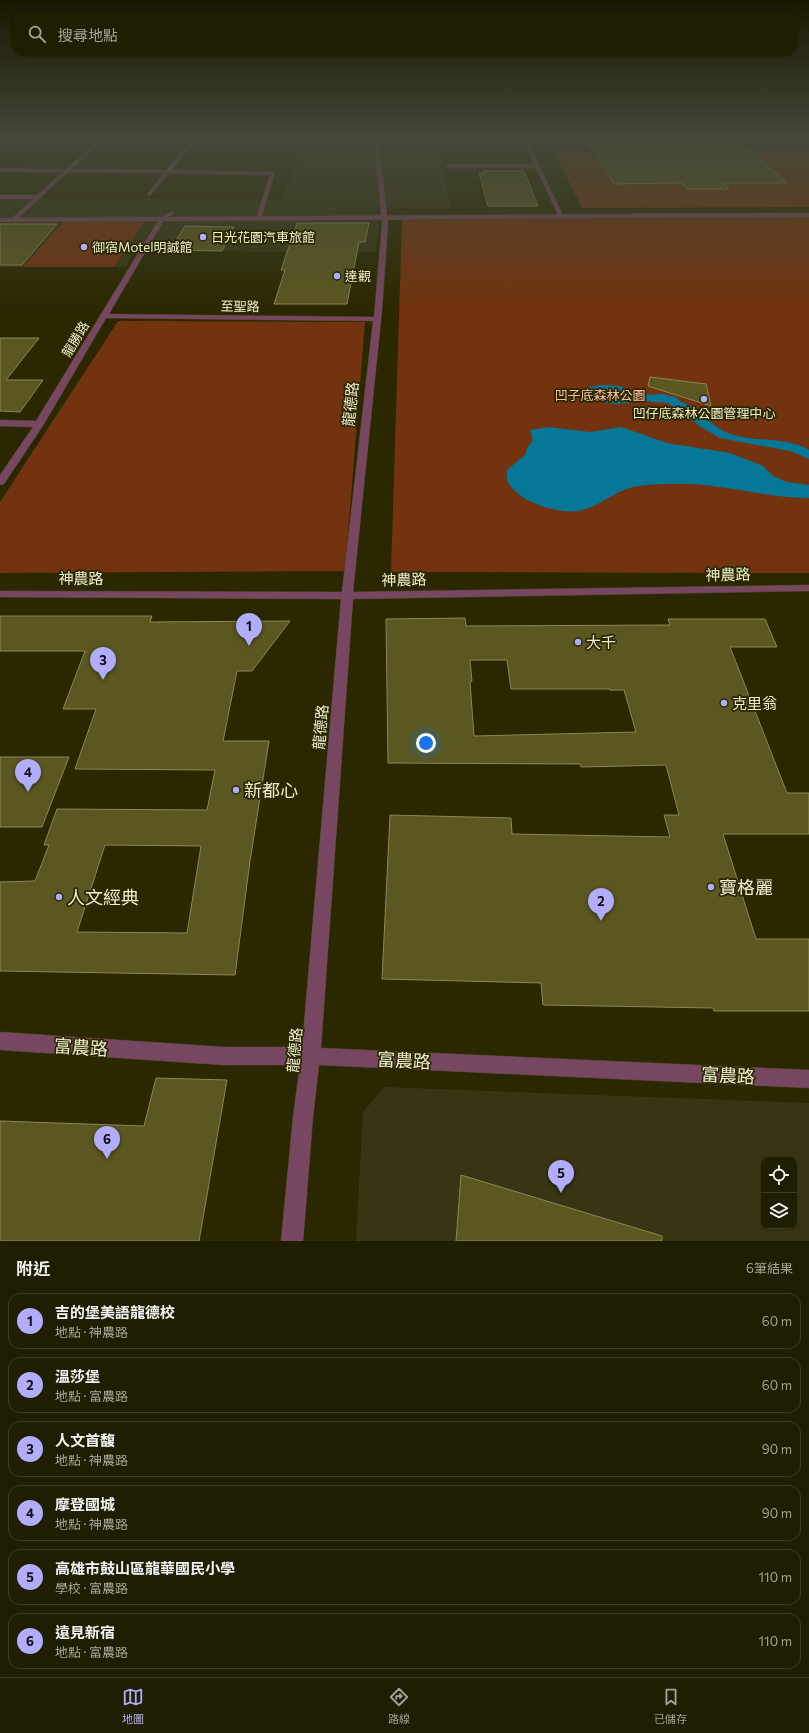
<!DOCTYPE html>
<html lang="zh-TW">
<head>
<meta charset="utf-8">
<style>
	body { margin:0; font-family:Commissioner,"Noto Sans TC",sans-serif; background:#28270a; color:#f1f3f6 }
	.controls { position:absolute; right:12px; bottom:12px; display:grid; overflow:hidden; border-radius:8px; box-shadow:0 1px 3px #0004 }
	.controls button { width:36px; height:36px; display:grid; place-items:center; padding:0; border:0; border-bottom:1px solid #3d3c22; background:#201e00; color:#f1f3f6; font:20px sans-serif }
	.you { position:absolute; left:426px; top:743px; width:14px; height:14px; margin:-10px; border:3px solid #fff; border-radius:50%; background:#1a73e8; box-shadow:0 0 0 6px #1a73e833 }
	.badge { display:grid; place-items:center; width:26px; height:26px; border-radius:50%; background:#b1adfa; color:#111; font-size:13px; font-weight:700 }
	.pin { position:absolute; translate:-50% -33px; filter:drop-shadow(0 1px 2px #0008) }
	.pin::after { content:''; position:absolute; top:21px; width:14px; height:12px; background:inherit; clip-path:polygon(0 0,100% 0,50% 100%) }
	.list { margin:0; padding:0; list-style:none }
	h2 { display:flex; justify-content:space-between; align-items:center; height:52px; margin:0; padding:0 16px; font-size:17px }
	h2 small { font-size:13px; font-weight:400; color:#a2a299 }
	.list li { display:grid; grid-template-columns:26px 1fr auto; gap:12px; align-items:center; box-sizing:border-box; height:56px; margin:0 8px 8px; padding:0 8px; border:1px solid #3d3c22; border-radius:12px }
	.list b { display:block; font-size:15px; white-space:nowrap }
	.list p { margin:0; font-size:13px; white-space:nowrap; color:#a2a299 }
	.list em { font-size:13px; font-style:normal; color:#a2a299 }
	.icon { flex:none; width:22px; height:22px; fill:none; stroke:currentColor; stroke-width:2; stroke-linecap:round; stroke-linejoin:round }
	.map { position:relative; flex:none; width:809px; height:1241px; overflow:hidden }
	.search { position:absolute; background:#201e00; box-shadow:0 1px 3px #0004; left:12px; right:12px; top:12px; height:44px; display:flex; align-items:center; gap:10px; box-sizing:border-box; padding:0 14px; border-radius:12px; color:#a2a299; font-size:15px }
	.sheet { height:436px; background:#201e00 }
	nav { display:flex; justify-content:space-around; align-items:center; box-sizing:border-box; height:56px; border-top:1px solid #3d3c22; background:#201e00; font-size:11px; color:#a2a299 }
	nav a { display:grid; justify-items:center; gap:2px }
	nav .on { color:#b1adfa }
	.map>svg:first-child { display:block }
	.built { fill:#373514; fill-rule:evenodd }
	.green { fill:#73330f }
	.water { fill:#077798 }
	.building { fill:#5b5721; stroke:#8b8852; fill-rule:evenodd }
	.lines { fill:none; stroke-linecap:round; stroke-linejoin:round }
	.minor-casing { stroke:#46441d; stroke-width:1 }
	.tertiary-casing { stroke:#46441d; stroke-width:1 }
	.minor { fill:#774762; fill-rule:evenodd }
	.tertiary { fill:#774762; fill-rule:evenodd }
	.poi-dot { fill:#b1adfa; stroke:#2b2800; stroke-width:1.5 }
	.labels { text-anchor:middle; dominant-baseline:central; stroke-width:3.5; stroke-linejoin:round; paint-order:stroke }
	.far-poi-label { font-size:13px; fill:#ededd0; stroke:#2b2800; text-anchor:start }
	.far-street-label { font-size:13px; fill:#ededd0; stroke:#2b2800 }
	.far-park-label { font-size:13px; fill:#fbbfa4; stroke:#2b2800 }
	.street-label { font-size:15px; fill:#ededd0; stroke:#2b2800 }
	.poi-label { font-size:15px; fill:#ededd0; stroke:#2b2800; text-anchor:start }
	.near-poi-label { font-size:18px; fill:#ededd0; stroke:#2b2800; text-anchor:start }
	.near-street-label { font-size:18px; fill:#ededd0; stroke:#2b2800 }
</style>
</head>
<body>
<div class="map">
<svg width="809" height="1241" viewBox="0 0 809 1241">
	<rect width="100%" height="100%" fill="#2b2800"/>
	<!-- built -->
	<path class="built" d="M328 138H436L451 207H377L379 219 376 252 135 251 126 267H0V199H281L306 145H326Z
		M384 1087 809 1103V1241H356L363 1112ZM764 1160H794V1226H764Z"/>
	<!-- green -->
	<path class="green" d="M809 151V207L582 208 554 152Z
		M413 217H809V573L391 572 402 220Z
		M63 222H137L144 223 114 267H23Z
		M118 321 365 322 345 571 0 573V502Z"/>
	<!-- water -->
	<path class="water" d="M600 385 620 386 638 395 663 394 676 397C680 404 688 403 694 408 706 416 714 428 728 433 754 443 785 436 809 450V459L790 451 720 438 701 427 668 403 643 401 616 404 602 402 586 394 587 388Z
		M549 427 590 432 621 427 667 443 730 453 763 466 773 476 787 482 809 485V498C776 498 745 490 712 486 691 483 661 483 639 486 611 489 596 515 563 511 543 508 518 500 508 482 506 478 507 473 507 470L525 455 528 446 533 441 530 430Z"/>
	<!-- building -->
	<path class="building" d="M736 138 787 183H723L729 189H687L682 183 614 184 586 140Z
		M483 171H524L538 206H488L479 173H484Z
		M297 223H369L365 242H359L347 304H274L285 270H281Z
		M0 224H57L22 265H0Z
		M185 226 234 227 222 251 170 250Z
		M0 338H39L6 380H43L20 412 0 411Z
		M650 377 706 384 711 406 648 386Z
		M0 616H152L150 622 290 621 252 671H237L223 741H269L250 861 235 975 0 971V882L35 881 49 845H44L57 809 207 810 215 770 75 769 96 709H63L85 651H0ZM105 845 201 846 187 933 77 932Z
		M465 618 466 626 670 625 668 619H765L777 647H730L787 793H809V834H723L756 939H809V1011H714L713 1008 543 1005 541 983 382 979 390 815 511 818 512 834 670 837 664 815H679L666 765 581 767 580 764 388 763 386 619ZM470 660H507L511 689H610V690H624L636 732 474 736 470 682 472 681Z
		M0 757H69L42 827H0Z
		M156 1078 227 1080 199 1241H0V1121L144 1126Z
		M461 1175 662 1236V1241H456Z"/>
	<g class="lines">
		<defs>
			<path id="minor" d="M101 138H105L72 169 166 170 191 140 138 139 136 138H292L289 140H196L172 170 275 172 261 219 256 218 270 175 169 173 150 196 147 194 164 173 68 172 15 221H11V219L33 199H0V195H37L62 172H0V168L66 169Z
				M374 138H378L388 224 382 310 353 592 809 585V591L353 599 321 1048 809 1070V1088L319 1065 313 1117 303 1241H281L293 1117 300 1065H224L0 1050V1032L224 1047H302L341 599 0 597V591L342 592 373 321 106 318 44 424 4 484 0 485V475L33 427 0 426V420L36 421 159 219 170 212 175 213 164 220 109 314 374 317 382 224Z
				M522 138H526L528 141 563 216 558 215 536 168H448L445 166 448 164H534L524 142 445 141 522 140Z"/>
			<path id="tertiary" d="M809 213V217L0 222V218Z"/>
		</defs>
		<!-- minor casing -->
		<use href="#minor" class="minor-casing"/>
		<!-- tertiary casing -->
		<use href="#tertiary" class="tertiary-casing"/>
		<!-- minor -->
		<use href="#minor" class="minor"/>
		<!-- tertiary -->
		<use href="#tertiary" class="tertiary"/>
	</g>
	<!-- sky -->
	<linearGradient id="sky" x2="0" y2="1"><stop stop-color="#181600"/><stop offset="0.44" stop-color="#444837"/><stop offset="1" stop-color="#444837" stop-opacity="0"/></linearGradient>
	<rect width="809" height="311" fill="url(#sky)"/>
	<!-- markers -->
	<g class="poi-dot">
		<circle cx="203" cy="237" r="4"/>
		<circle cx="84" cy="247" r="4"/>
		<circle cx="337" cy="276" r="4"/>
		<circle cx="704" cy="399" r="4"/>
		<circle cx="578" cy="642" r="4"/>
		<circle cx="724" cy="703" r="4"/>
		<circle cx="236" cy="790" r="4"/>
		<circle cx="711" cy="887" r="4"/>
		<circle cx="59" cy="897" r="4"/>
	</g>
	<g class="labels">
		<!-- far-poi labels -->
		<g class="far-poi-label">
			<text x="211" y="237">日光花園汽車旅館</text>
			<text x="92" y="247">御宿Motel明誠館</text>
			<text x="345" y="276">達觀</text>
			<text x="704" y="413" text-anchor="middle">凹仔底森林公園管理中心</text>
		</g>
		<!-- far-street labels -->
		<g class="far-street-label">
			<text transform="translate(240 306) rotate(1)">至聖路</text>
			<text transform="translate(75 339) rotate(-59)">龍勝路</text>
		</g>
		<!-- far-park labels -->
		<g class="far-park-label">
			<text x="600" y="395">凹子底森林公園</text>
		</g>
		<!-- street labels -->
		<g class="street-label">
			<text transform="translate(350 404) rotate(-84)">龍德路</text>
			<text transform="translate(728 574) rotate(-1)">神農路</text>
			<text x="81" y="578">神農路</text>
			<text transform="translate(404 579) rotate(-1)">神農路</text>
			<text transform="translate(320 727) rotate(-85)">龍德路</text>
			<text transform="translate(294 1050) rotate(-85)">龍德路</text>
		</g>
		<!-- poi labels -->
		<g class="poi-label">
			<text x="586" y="642">大千</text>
			<text x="732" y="703">克里翁</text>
		</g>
		<!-- near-poi labels -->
		<g class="near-poi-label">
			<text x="244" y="790">新都心</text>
			<text x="719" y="887">寶格麗</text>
			<text x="67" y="897">人文經典</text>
		</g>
		<!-- near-street labels -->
		<g class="near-street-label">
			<text transform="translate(81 1047) rotate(4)">富農路</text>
			<text transform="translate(404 1060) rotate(3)">富農路</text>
			<text transform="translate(728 1075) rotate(3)">富農路</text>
		</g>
	</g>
</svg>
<div class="controls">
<button><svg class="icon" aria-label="locate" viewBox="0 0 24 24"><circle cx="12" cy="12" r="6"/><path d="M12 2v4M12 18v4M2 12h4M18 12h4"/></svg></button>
<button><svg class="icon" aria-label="layers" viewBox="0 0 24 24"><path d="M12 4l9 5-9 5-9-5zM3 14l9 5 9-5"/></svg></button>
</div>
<div class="you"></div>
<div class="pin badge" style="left:249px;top:646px">1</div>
<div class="pin badge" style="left:601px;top:921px">2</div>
<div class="pin badge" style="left:103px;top:680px">3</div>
<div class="pin badge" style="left:28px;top:792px">4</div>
<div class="pin badge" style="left:561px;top:1193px">5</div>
<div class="pin badge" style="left:107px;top:1159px">6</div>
<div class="search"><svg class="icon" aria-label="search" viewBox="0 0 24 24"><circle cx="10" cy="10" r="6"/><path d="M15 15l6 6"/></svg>搜尋地點</div>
</div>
<section class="sheet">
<h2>附近<small>6筆結果</small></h2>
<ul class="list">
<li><span class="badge">1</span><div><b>吉的堡美語龍德校</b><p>地點 · 神農路</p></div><em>60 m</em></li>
<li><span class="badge">2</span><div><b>溫莎堡</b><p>地點 · 富農路</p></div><em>60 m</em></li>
<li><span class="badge">3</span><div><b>人文首馥</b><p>地點 · 神農路</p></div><em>90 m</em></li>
<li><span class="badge">4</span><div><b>摩登國城</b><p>地點 · 神農路</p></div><em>90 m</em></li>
<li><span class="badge">5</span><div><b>高雄市鼓山區龍華國民小學</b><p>學校 · 富農路</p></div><em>110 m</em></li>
<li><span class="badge">6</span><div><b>遠見新宿</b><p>地點 · 富農路</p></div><em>110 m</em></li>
</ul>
</section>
<nav>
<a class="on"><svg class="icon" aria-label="map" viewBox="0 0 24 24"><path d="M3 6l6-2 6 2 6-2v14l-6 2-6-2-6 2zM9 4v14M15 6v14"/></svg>地圖</a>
<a><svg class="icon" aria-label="directions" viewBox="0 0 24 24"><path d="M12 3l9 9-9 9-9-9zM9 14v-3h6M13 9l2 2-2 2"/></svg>路線</a>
<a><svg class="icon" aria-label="saved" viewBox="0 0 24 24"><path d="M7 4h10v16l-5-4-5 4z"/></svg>已儲存</a>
</nav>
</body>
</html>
